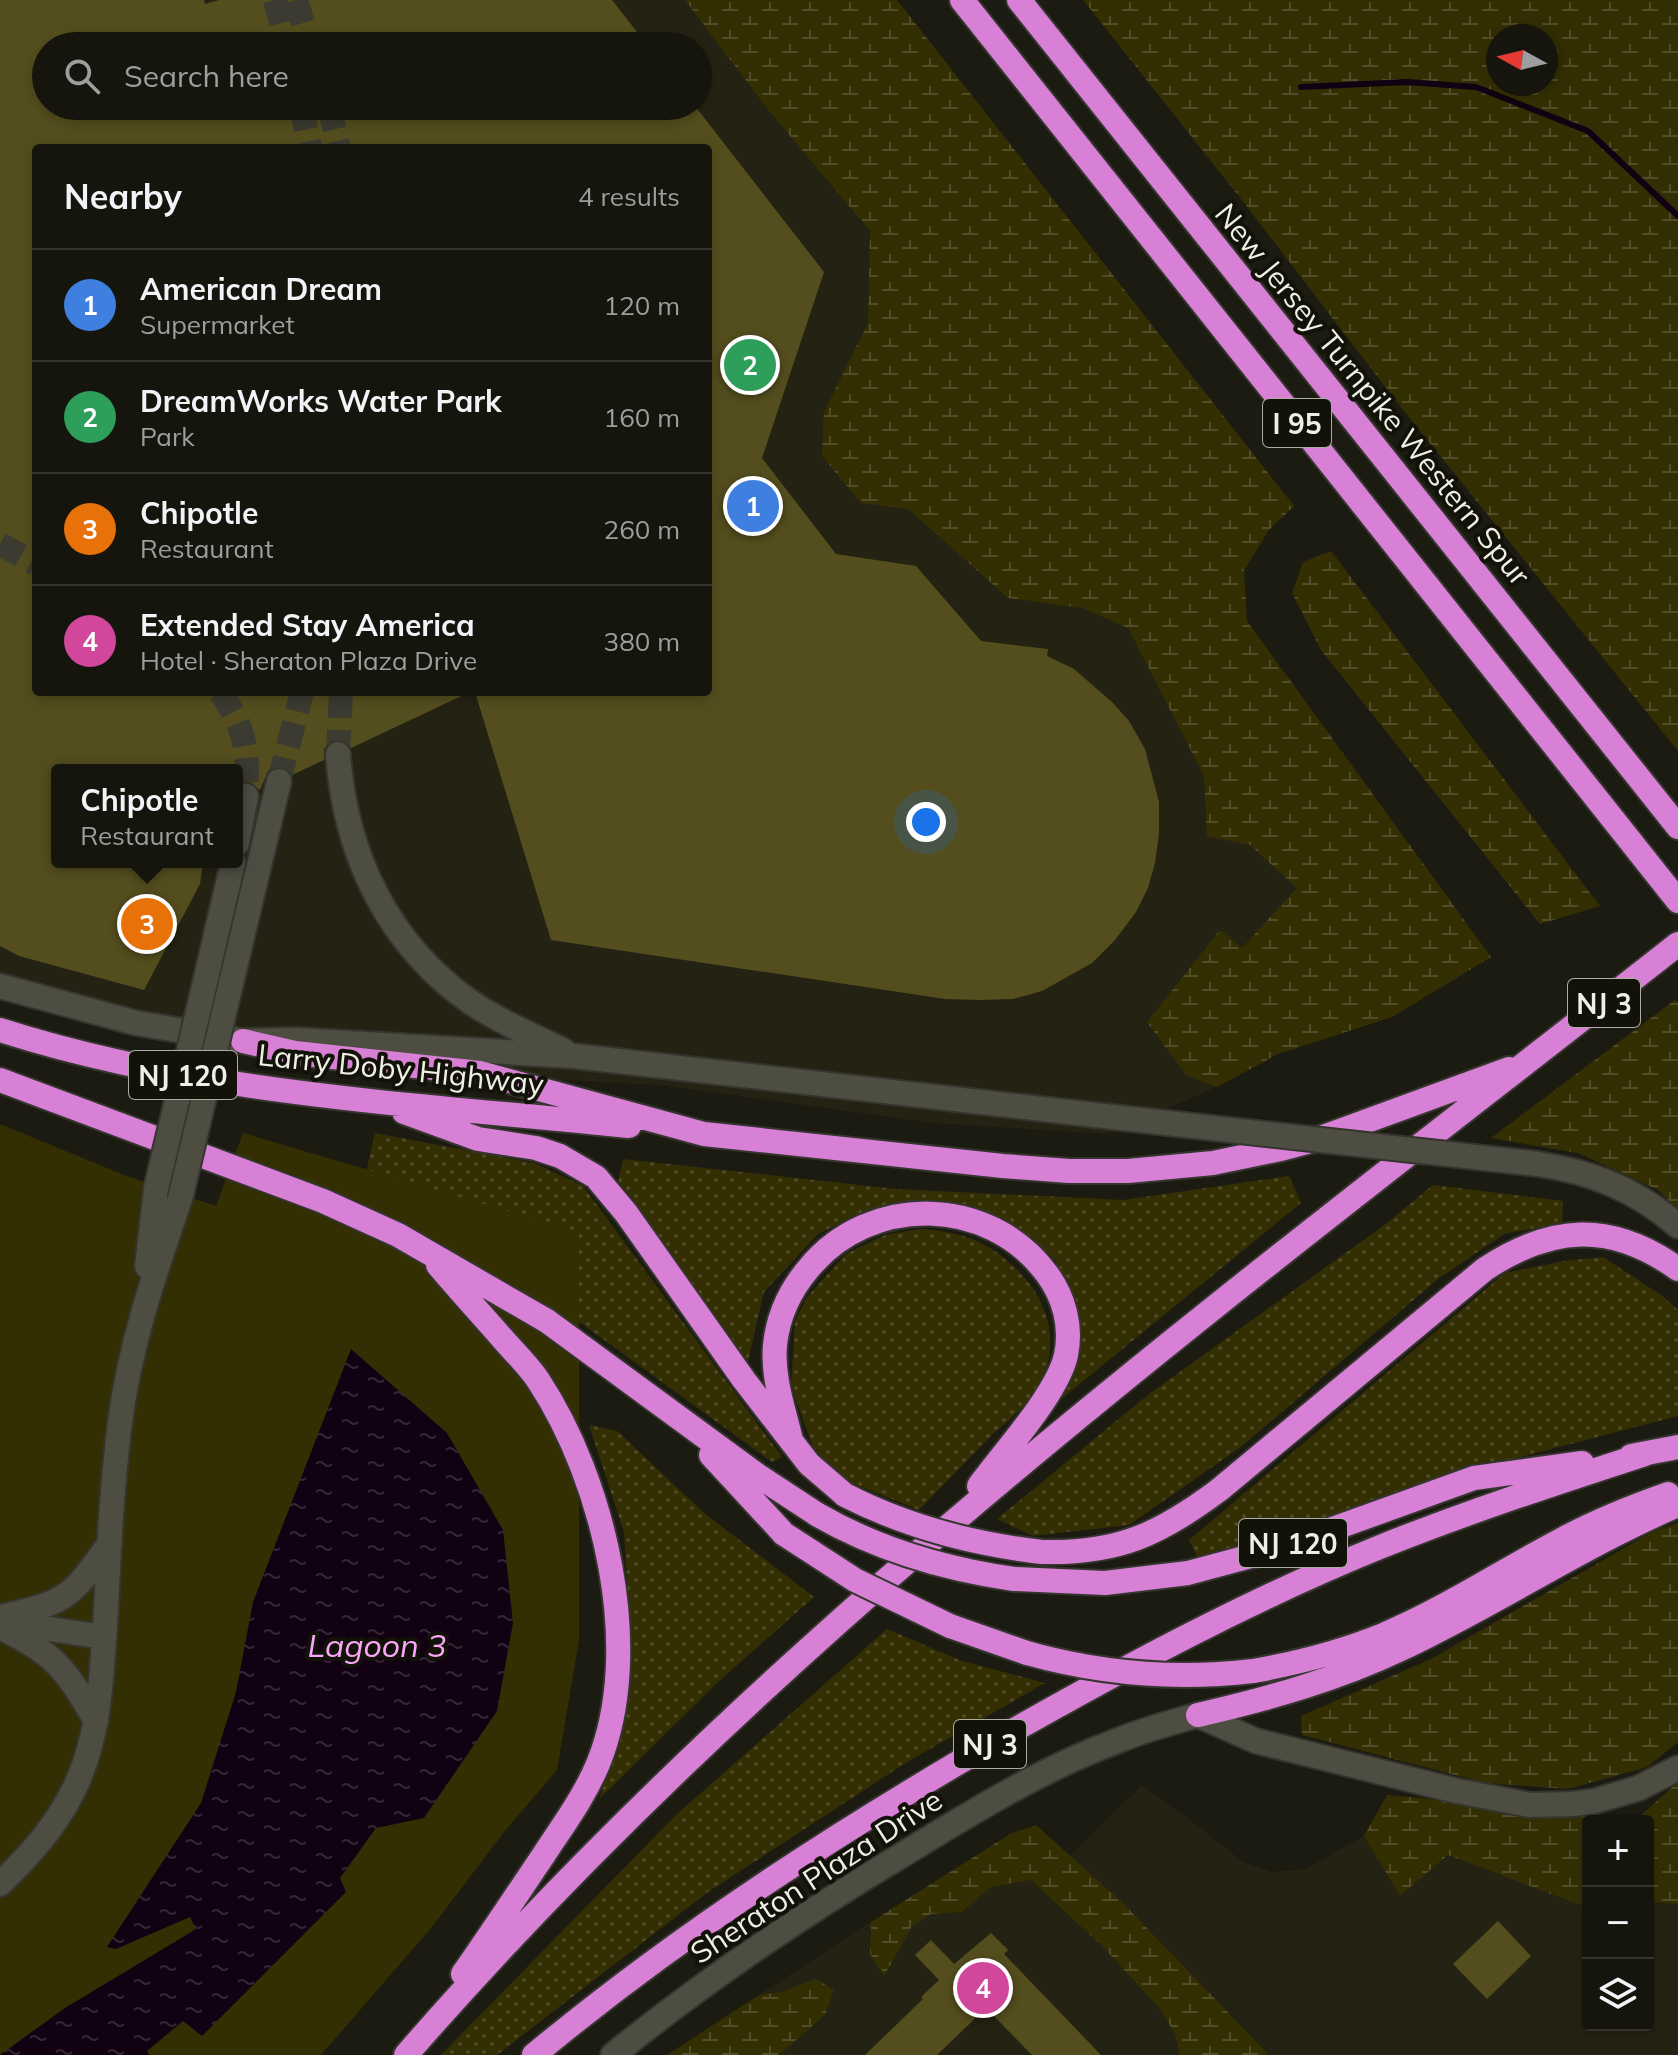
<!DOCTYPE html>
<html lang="en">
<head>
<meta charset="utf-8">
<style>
	body { margin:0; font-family:Mulish,sans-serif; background:#22211b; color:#f1f3f6 }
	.controls { position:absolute; right:24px; bottom:24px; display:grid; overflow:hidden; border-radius:8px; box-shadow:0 4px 12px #0003 }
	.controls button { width:72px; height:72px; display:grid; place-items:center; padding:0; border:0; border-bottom:2px solid #34332e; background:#15140d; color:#f1f3f6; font:40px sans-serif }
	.compass { position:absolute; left:1486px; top:24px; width:72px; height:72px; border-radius:50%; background:#15140d; box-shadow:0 4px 12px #0003; rotate:278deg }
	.you { position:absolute; left:926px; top:822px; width:28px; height:28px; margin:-20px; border:6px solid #fff; border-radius:50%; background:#1a73e8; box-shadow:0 0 0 12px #1a73e833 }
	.badge { display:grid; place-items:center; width:52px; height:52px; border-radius:50%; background:#ea580c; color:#fff; font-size:26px; font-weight:700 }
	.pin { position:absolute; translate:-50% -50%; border:4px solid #fff; box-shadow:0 2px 8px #0006 }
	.popup { position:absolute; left:51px; top:764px; width:192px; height:104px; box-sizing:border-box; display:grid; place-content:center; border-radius:8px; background:#15140d; filter:drop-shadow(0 2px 6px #0005); font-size:26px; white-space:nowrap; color:#9d9e9d }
	.popup b { font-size:30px; color:#f1f3f6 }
	.popup::after { content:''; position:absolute; left:50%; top:100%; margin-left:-16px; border:16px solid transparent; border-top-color:#15140d }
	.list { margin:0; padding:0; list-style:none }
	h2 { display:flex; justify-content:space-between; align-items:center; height:104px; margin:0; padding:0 32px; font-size:34px }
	h2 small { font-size:26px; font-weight:400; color:#9d9e9d }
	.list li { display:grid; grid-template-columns:52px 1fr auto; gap:24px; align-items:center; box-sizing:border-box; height:112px; padding:0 32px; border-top:2px solid #34332e }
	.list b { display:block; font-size:30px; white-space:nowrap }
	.list p { margin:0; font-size:26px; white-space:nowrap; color:#9d9e9d }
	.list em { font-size:26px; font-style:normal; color:#9d9e9d }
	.icon { flex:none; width:44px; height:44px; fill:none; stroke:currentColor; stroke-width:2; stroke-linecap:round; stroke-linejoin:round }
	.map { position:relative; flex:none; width:1678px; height:2055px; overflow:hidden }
	.search { position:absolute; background:#15140d; box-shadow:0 4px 12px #0003; left:32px; top:32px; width:680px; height:88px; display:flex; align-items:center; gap:20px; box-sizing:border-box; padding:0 28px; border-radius:44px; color:#9d9e9d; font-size:30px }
	.panel { position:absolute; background:#15140d; box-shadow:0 4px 12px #0003; left:32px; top:144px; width:680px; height:552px; border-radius:8px }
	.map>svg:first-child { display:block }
	.built { fill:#242212; fill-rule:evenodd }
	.grass { fill:url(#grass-dots) }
	.wetland { fill:url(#wetland-marsh); fill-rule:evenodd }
	.park { fill:#342f03 }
	.water { fill:url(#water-ripples) }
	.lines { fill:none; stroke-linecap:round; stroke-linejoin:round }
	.stream { stroke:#120013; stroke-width:6 }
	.building { fill:#544e1e }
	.minor-tunnel { stroke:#3c3b31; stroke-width:24; stroke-dasharray:24 12; stroke-linecap:butt }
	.minor-casing { stroke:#35352f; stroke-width:28 }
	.highway-casing { stroke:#35352f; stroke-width:28 }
	.minor { stroke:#4e4d42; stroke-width:24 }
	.highway { stroke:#d780d5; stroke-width:24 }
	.minor-bridge-casing { stroke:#35352f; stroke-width:28; stroke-linecap:butt }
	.highway-bridge-casing { stroke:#35352f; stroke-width:28; stroke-linecap:butt }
	.minor-bridge { stroke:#4e4d42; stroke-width:24 }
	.highway-bridge { stroke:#d780d5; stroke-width:24 }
	.labels { text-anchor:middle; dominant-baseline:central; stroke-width:8; stroke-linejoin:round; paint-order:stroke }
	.shield { fill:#131209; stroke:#adada5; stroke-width:2 }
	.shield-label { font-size:28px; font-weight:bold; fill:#efefe8 }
	.street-label { font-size:30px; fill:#efefe8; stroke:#131209 }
	.water-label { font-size:32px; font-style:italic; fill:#fba6f8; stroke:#131209 }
</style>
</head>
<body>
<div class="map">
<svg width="1678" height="2055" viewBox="0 0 1678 2055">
	<defs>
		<pattern id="grass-dots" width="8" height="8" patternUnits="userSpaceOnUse" patternTransform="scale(2)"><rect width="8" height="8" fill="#342f03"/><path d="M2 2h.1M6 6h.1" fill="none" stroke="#524d28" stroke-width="1.8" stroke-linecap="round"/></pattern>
		<pattern id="wetland-marsh" width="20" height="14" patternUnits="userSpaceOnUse" patternTransform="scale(2)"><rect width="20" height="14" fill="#342f03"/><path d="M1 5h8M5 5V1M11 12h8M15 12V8" fill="none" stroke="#524d28"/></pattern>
		<pattern id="water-ripples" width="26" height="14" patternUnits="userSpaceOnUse" patternTransform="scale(2)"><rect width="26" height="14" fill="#120013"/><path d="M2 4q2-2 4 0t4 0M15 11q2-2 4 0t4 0" fill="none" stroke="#352635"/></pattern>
	</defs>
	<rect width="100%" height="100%" fill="#1c1b11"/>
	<!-- built -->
	<path class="built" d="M0 0H685L769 111 870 231 868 323 824 412 861 503 908 509 1008 598 1082 608 1128 628 1204 776 1207 835 1250 845 1298 888 1242 949 1219 931 1186 1075 1217 1087 1108 1134 933 1123 659 1085 407 1072 0 995ZM46 46H698V106H46ZM36 148H708V692H36ZM57 770H237V862H57Z
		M1141 1786 1189 1819 1242 1861 1271 1872 1306 1869 1364 1836 1400 1895 1448 1855 1588 1908V2025H1648V1902L1678 1904V2055H1269L1124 1904 1070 1856Z
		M1031 1880 1104 1948 1160 2009 1175 2034 1180 2055H779L825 2015 816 1980 781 1992 759 1995 871 1922 870 1954 885 1975 912 1926 931 1914 962 1912 991 1887Z"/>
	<!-- grass -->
	<path class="grass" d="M375 1133 534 1163 583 1186 782 1457 772 1462 530 1286 362 1190Z
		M623 1159 895 1189 1123 1200 1289 1176 1301 1203 1060 1400 1057 1398 1079 1341V1317L1073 1296 1056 1261 1019 1228 960 1207 929 1202 865 1211 818 1234 764 1292 747 1365 618 1182Z
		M1433 1185 1563 1201 1562 1223 1504 1234 1438 1279 1242 1446 1129 1525 1033 1536 997 1519 1149 1394 1382 1227Z
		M919 1229C964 1232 990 1241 1022 1275 1051 1306 1060 1349 1038 1387 1027 1407 1003 1424 987 1440 964 1464 941 1487 919 1510L847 1481 815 1453 791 1386 795 1321 807 1297 846 1254 885 1235Z
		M1603 1257 1661 1295 1678 1310V1416L1489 1465 1198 1558 1189 1540 1505 1273 1564 1261Z
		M589 1425 617 1431 704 1513 814 1597 718 1682 599 1799 620 1739 632 1664 624 1532Z
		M887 1629 962 1661 1045 1683 907 1762 708 1892 497 2055H441L676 1815Z"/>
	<!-- wetland -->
	<path class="wetland" d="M685 0H897L1294 506 1269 530 1244 570 1247 621 1491 957 1392 1017 1278 1054 1217 1087 1186 1075 1147 1022 1220 930 1242 948 1297 888 1250 845 1207 836 1204 776 1128 628 1082 608 1008 598 908 509 861 503 822 456 824 412 868 323 870 231 769 111Z
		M1083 0H1678V751L1396 401 1245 204ZM1546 36V84H1498V36Z
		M1331 551 1600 906 1540 924 1321 650 1292 593 1303 562Z
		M1675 1000 1678 1003V1210L1658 1190 1578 1153 1491 1138Z
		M1678 1523V1742L1647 1767 1568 1789 1486 1783 1302 1735 1301 1716 1431 1659 1654 1531Z
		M1678 1782V1904L1648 1902V1821H1588V1908L1448 1855 1400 1896 1364 1836 1387 1795 1637 1819Z
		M1036 1825 1124 1904 1269 2055H1180L1175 2034 1160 2009 1104 1948 1031 1880 991 1887 962 1912 931 1914 912 1926 884 1976 870 1954 871 1922 1010 1834Z
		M816 1979 834 1990 825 2015 779 2055H667L759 1995 781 1992Z"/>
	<!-- park -->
	<path class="park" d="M0 1124 124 1175 216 1206 243 1133 579 1232V1640L557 1770 504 1832 432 1927 321 2055H0Z"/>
	<!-- water -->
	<path class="water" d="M351 1349 447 1433 503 1530 513 1623 497 1711 424 1818 376 1828 340 1878 346 1892 202 2036 183 2021 147 2051 149 2055H0L65 2008 196 1929 190 1917 116 1949 107 1947 201 1803 236 1692 253 1602Z"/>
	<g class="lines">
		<!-- stream -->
		<path class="stream" d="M1301 87 1407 82 1476 87 1588 131 1678 216"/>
	</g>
	<!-- building -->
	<path class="building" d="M0 0H204L205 4 219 0H612L648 46H46V106H695L824 272 762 458 836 554 916 566 981 641 1048 649 1047 656 1074 669 1112 702 1129 721 1145 749 1159 802V833L1155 863 1148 888 1136 912 1115 940 1092 963 1042 991 1013 999 979 1000 945 999 551 940 475 692H708V148H36V692H470L351 748 343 740 330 742 324 749V760L292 775 283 767H274L268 771 260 790 250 782 237 784V770H57V862H203L200 884 144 990 19 956 0 946Z
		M1498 1921 1531 1956 1487 1999 1453 1964Z
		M991 1933 1008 1950 1004 1954 1101 2055H1032L986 2008 937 2055H865L923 1999 921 1997 939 1980 915 1955 931 1940 954 1964Z"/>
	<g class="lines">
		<!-- minor-tunnel -->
		<path class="minor-tunnel" d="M275 0 287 46
			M296 0 310 46
			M301 106 310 148
			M329 106 339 148
			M0 544 36 564
			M220 692C246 728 249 754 246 796
			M338 754 341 692
			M279 781 302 692"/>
		<defs>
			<path id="minor" d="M338 754C345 854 388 945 472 1003 500 1022 534 1036 564 1051
				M237 843 246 796
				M0 986 136 1023 243 1041 296 1040 574 1056 1113 1117
				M203 991 233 862
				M228 996 279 781
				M1538 1164C1592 1172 1637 1190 1678 1226
				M147 1266 156 1189
				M0 1617C67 1602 70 1599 110 1543
				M8 1623 104 1637
				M0 1627C57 1656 64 1667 96 1721
				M0 1884C31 1854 59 1823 77 1783 101 1730 102 1668 106 1610 109 1547 112 1484 120 1422 130 1344 155 1272 180 1199
				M613 2055C704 1981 802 1915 902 1855 971 1813 1041 1769 1117 1741 1143 1730 1170 1723 1198 1715L1256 1741 1457 1791 1530 1805 1573 1804 1595 1801 1639 1788 1678 1768"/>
			<path id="highway" d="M962 0 1678 901
				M1019 0 1678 827
				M0 1030C202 1095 419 1104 629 1126
				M243 1041 295 1053 480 1073 704 1134 1003 1166 1069 1171H1128L1213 1163 1281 1149 1315 1140 1509 1069
				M0 1080 323 1201 398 1235 547 1321 757 1475 818 1515
				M404 1112 478 1139 536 1148 560 1156 596 1177 626 1213 744 1380 809 1464 845 1495
				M438 1265C459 1290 481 1314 502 1338 514 1352 528 1365 538 1380 604 1480 645 1650 598 1764 584 1797 564 1824 545 1853 518 1893 491 1934 463 1974
				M791 1440C784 1410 772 1377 775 1345 778 1316 791 1289 809 1268 870 1194 989 1195 1047 1274 1064 1297 1072 1326 1066 1355 1058 1393 1003 1453 979 1486
				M711 1455 784 1534
				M1631 1456 1678 1447
				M1042 1552C1118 1554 1160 1534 1219 1490L1485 1269C1552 1225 1611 1221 1678 1269
				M1014 1579 1105 1583 1188 1573 1277 1549 1474 1478 1582 1463
				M950 1626 1027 1653
				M1253 1671C1298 1663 1341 1652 1383 1635 1445 1609 1502 1571 1561 1540 1596 1521 1631 1507 1668 1494
				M1198 1715C1267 1699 1336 1680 1401 1649 1495 1605 1582 1546 1678 1505
				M406 2055C777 1628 1235 1292 1678 944
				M534 2055C682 1932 843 1829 1009 1733 1129 1665 1252 1599 1380 1547 1467 1512 1556 1483 1645 1454"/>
		</defs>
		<!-- minor casing -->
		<use href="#minor" class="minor-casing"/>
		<!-- highway casing -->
		<use href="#highway" class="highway-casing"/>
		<!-- minor -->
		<use href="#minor" class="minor"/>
		<!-- highway -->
		<use href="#highway" class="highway"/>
		<defs>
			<path id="minor-bridge" d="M1113 1117 1538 1164
				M156 1189 203 991
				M180 1199 228 996"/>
			<path id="highway-bridge" d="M845 1495C907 1527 973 1544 1042 1552
				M818 1515C879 1550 945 1569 1014 1579
				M784 1534 855 1580 950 1626
				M1027 1653C1102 1674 1176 1680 1253 1671"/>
		</defs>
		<!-- minor-bridge casing -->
		<use href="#minor-bridge" class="minor-bridge-casing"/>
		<!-- highway-bridge casing -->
		<use href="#highway-bridge" class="highway-bridge-casing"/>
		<!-- minor-bridge -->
		<use href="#minor-bridge" class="minor-bridge"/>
		<!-- highway-bridge -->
		<use href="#highway-bridge" class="highway-bridge"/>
	</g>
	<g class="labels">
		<!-- shield labels -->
		<g class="shield">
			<rect x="1263" y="399" width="68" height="48" rx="6"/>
			<rect x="1568" y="979" width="72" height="48" rx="6"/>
			<rect x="129" y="1051" width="108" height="48" rx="6"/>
			<rect x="1239" y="1519" width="108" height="48" rx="6"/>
			<rect x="954" y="1720" width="72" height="48" rx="6"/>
		</g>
		<g class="shield-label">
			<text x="1297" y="423">I 95</text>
			<text x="1604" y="1003">NJ 3</text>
			<text x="183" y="1075">NJ 120</text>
			<text x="1293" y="1543">NJ 120</text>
			<text x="990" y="1744">NJ 3</text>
		</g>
		<!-- street labels -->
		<g class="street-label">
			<text transform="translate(1373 394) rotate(51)">New Jersey Turnpike Western Spur</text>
			<text transform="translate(401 1069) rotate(6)">Larry Doby Highway</text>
			<text transform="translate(816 1876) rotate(-33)">Sheraton Plaza Drive</text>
		</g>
		<!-- water labels -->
		<g class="water-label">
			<text x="377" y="1645">Lagoon 3</text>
		</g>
	</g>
</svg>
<div class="controls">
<button>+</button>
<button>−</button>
<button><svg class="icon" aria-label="layers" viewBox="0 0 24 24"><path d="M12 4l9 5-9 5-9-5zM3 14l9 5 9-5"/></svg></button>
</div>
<svg class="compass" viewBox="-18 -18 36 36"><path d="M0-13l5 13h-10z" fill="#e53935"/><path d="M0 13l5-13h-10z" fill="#9d9e9d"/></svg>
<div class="you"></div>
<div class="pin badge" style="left:753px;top:506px;background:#3f7fe0">1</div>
<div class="pin badge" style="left:750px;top:365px;background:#2e9e5b">2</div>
<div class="pin badge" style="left:147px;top:924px;background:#e8710a">3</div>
<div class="popup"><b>Chipotle</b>Restaurant</div>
<div class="pin badge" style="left:983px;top:1988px;background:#d1479c">4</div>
<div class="search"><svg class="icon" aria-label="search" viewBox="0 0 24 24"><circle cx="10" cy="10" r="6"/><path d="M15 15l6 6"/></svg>Search here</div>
<section class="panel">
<h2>Nearby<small>4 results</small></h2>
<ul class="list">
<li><span class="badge" style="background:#3f7fe0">1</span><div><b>American Dream</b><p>Supermarket</p></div><em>120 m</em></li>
<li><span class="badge" style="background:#2e9e5b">2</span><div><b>DreamWorks Water Park</b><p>Park</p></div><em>160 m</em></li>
<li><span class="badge" style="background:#e8710a">3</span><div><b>Chipotle</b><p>Restaurant</p></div><em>260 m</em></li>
<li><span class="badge" style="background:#d1479c">4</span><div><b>Extended Stay America</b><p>Hotel · Sheraton Plaza Drive</p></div><em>380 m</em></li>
</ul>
</section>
</div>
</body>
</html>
